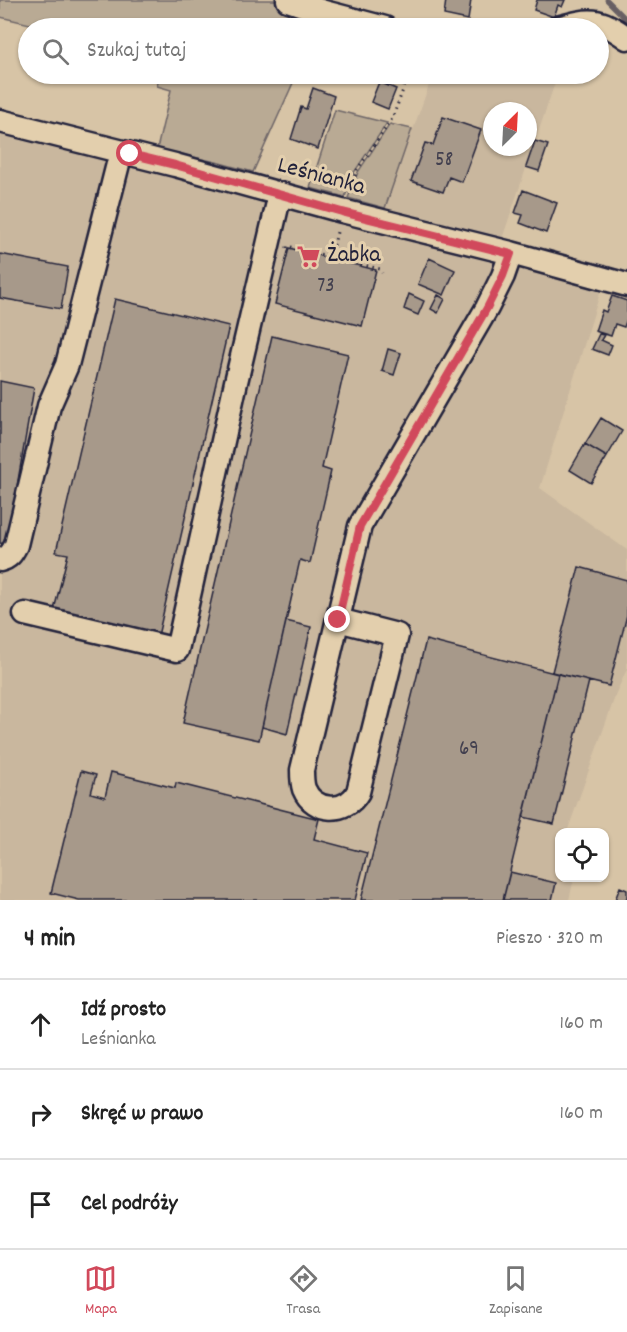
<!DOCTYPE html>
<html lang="pl">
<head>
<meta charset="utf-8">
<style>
	body { margin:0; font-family:Dekko,sans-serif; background:#f6f6f6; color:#222 }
	.controls { position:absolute; right:18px; bottom:18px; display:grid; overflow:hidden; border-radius:12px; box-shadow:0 2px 4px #0004 }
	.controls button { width:54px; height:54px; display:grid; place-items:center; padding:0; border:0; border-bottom:2px solid #e0e0e0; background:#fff; color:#222; font:30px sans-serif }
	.compass { position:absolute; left:483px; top:102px; width:54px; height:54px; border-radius:50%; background:#fff; box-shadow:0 2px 4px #0004; rotate:24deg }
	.stop { position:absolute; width:18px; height:18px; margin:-14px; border:4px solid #d1495b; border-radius:50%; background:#fff }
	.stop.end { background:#d1495b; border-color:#fff; box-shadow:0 2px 6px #0008 }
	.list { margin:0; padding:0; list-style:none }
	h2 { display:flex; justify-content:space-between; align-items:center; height:78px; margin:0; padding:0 24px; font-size:26px }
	h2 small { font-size:20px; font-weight:400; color:#767676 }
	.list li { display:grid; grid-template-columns:39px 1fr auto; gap:18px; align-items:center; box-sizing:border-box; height:90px; padding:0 24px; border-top:2px solid #e0e0e0 }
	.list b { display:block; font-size:22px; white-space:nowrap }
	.list p { margin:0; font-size:20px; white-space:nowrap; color:#767676 }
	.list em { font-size:20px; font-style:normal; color:#767676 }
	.icon { flex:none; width:33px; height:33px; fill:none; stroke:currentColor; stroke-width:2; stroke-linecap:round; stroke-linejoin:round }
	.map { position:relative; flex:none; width:627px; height:900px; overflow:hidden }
	.search { position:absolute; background:#fff; box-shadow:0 2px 4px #0004; left:18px; right:18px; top:18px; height:66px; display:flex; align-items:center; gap:15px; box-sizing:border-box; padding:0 21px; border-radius:33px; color:#767676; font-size:22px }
	.sheet { height:348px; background:#fff }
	nav { display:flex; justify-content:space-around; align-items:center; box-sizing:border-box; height:84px; border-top:2px solid #e0e0e0; background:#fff; font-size:16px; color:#767676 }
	nav a { display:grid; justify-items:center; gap:3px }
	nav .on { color:#d1495b }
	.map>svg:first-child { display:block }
	.built { fill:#c9b79e; fill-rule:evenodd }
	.green { fill:#b9aa94; stroke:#6e6668; stroke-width:1.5 }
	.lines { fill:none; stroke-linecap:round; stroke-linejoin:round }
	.stream { stroke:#675f64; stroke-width:5 }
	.building { fill:#a7998a; stroke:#22223b; stroke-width:1.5 }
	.minor-casing { stroke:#22223b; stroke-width:27 }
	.path { stroke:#22223b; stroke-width:3; stroke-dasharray:1.5 4.5; stroke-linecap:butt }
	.minor { stroke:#e3cfad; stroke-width:22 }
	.route { stroke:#d1495b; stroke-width:8 }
	.labels { text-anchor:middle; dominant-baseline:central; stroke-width:6; stroke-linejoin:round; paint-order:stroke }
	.number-label { font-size:21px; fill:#43404f }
	.street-label { font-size:24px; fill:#22223b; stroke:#e3cfad }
	.poi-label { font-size:24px; fill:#22223b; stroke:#e3cfad; text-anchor:start }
</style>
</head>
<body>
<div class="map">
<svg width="627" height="900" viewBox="0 0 627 900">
	<rect width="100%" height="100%" fill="#d7c4a6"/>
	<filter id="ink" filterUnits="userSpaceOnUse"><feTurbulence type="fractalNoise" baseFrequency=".0167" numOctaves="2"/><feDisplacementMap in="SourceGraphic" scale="12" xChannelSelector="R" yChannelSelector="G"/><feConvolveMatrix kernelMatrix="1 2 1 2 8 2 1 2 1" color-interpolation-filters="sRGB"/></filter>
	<g filter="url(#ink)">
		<!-- built -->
		<path class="built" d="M433 74H558L502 239 385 208ZM492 111H528V147H492Z
			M0 133 96 152 424 245 601 290 540 488 627 550V669L617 691 567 832H560V878H571L573 883 569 900H0Z"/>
		<!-- green -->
		<path class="green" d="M0 0H278L324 14 317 28H47L0 17Z
			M160 74H297L253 172 216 162 157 149 171 90 157 86Z
			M335 110 387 123 353 174 345 197 310 188Z
			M390 124 412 129 385 208 348 198 358 172Z"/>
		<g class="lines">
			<!-- stream -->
			<path class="stream" d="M607 0 627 20"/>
		</g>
		<!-- building -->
		<path class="building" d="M446 0H471L468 20 444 15Z
			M537 0H565L562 7 558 5 554 17 534 10Z
			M379 82 396 89 388 109 371 102Z
			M313 88 334 96 318 149 291 139 301 107 306 109Z
			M443 117 481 130 462 182 449 177 443 192 411 181 425 143 433 145Z
			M535 141 548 145 539 171 526 167Z
			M523 190 557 203 546 233 520 223 523 215 515 213Z
			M289 248 376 270 362 326 275 304Z
			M0 254 68 267 61 309 0 298Z
			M429 258 455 270 444 295 418 284Z
			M409 294 424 301 418 315 404 309Z
			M438 295 445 299 438 313 431 309Z
			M612 296 627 301V319L624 327 615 324 611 336 595 331 602 310 606 312Z
			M115 299 229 326 158 636 54 610 68 554 56 552Z
			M599 334 604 335 601 340 612 345 608 355 592 349Z
			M272 336 348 354 322 468 331 471 310 563 300 560 259 740 183 723Z
			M388 349 401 353 394 375 382 371Z
			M0 381 34 388 7 544 0 543Z
			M601 418 622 431 607 457 585 444Z
			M585 444 607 457 591 483 570 470Z
			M579 567 627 580V615L609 686 552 672Z
			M286 621 311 627 287 734 262 727Z
			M426 640 558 674 503 900H361Z
			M558 674 589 681 554 824 523 817Z
			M81 771 96 775 91 793 105 797 111 772 175 788 176 783 319 819 314 839 367 853 355 900H79L51 893Z
			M510 872 556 883 552 900H503Z
			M620 887 627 890V900H615Z"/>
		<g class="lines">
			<defs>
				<path id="minor" d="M288 0 324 12 385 28
					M557 28C591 19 598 17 627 38
					M0 121 175 165 342 211 511 253 627 285
					M0 560C9 558 12 553 16 545L49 406 67 365 121 152
					M25 614 177 650 236 382 280 194
					M338 620 397 635 358 792C346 814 314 813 304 789 302 783 302 777 302 770L360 526 487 308 503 276 511 253"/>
			</defs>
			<!-- minor casing -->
			<use href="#minor" class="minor-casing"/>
			<!-- path -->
			<path class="path" d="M349 193 357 170 392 119 409 74
				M287 248V246L380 269 382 273
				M331 257 338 228"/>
			<!-- minor -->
			<use href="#minor" class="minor"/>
		</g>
	</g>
	<g class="lines" filter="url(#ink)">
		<!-- route -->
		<path class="route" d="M130 154 175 165 342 212 511 254 503 276 487 308 360 526 338 620"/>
	</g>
	<!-- icons -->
	<defs>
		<symbol id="supermarket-bare" viewBox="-9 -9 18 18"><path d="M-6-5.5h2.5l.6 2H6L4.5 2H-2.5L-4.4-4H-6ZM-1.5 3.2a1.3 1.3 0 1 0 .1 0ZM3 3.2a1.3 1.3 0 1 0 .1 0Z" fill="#d1495b" stroke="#e3cfad" stroke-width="2.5" paint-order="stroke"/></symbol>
	</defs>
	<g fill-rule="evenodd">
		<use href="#supermarket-bare" x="292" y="240" width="33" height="33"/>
	</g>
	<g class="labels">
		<!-- number labels -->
		<g class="number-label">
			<text x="444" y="161">58</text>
			<text x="326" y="287">73</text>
			<text x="469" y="750">69</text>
		</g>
		<!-- street labels -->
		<g class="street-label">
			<text transform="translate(321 177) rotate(15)">Leśnianka</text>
		</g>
		<!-- poi labels -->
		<g class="poi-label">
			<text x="327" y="256">Żabka</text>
		</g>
	</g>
</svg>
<div class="controls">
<button><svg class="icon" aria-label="locate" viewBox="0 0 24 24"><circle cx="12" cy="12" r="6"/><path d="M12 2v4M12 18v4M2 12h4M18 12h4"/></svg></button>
</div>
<svg class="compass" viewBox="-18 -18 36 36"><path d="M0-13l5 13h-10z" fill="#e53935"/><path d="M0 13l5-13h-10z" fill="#767676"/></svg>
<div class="stop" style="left:130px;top:154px"></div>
<div class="stop end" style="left:338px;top:620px"></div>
<div class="search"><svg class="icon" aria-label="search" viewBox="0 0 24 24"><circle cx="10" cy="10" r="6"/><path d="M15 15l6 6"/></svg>Szukaj tutaj</div>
</div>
<section class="sheet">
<h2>4 min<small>Pieszo · 320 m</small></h2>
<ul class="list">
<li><svg class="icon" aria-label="ahead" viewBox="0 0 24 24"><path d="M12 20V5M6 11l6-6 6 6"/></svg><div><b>Idź prosto</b><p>Leśnianka</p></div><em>160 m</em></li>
<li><svg class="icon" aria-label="right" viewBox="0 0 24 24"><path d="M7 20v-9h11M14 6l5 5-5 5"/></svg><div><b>Skręć w prawo</b></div><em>160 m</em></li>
<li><svg class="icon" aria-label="arrive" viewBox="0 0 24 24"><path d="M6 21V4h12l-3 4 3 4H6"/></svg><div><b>Cel podróży</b></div></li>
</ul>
</section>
<nav>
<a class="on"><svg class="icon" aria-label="map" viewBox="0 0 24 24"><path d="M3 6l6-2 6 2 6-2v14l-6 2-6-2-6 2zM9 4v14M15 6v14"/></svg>Mapa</a>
<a><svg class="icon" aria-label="directions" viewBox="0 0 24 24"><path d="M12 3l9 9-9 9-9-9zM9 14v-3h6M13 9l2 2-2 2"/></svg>Trasa</a>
<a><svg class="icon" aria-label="saved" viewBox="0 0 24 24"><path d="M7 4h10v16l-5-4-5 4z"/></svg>Zapisane</a>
</nav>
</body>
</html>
